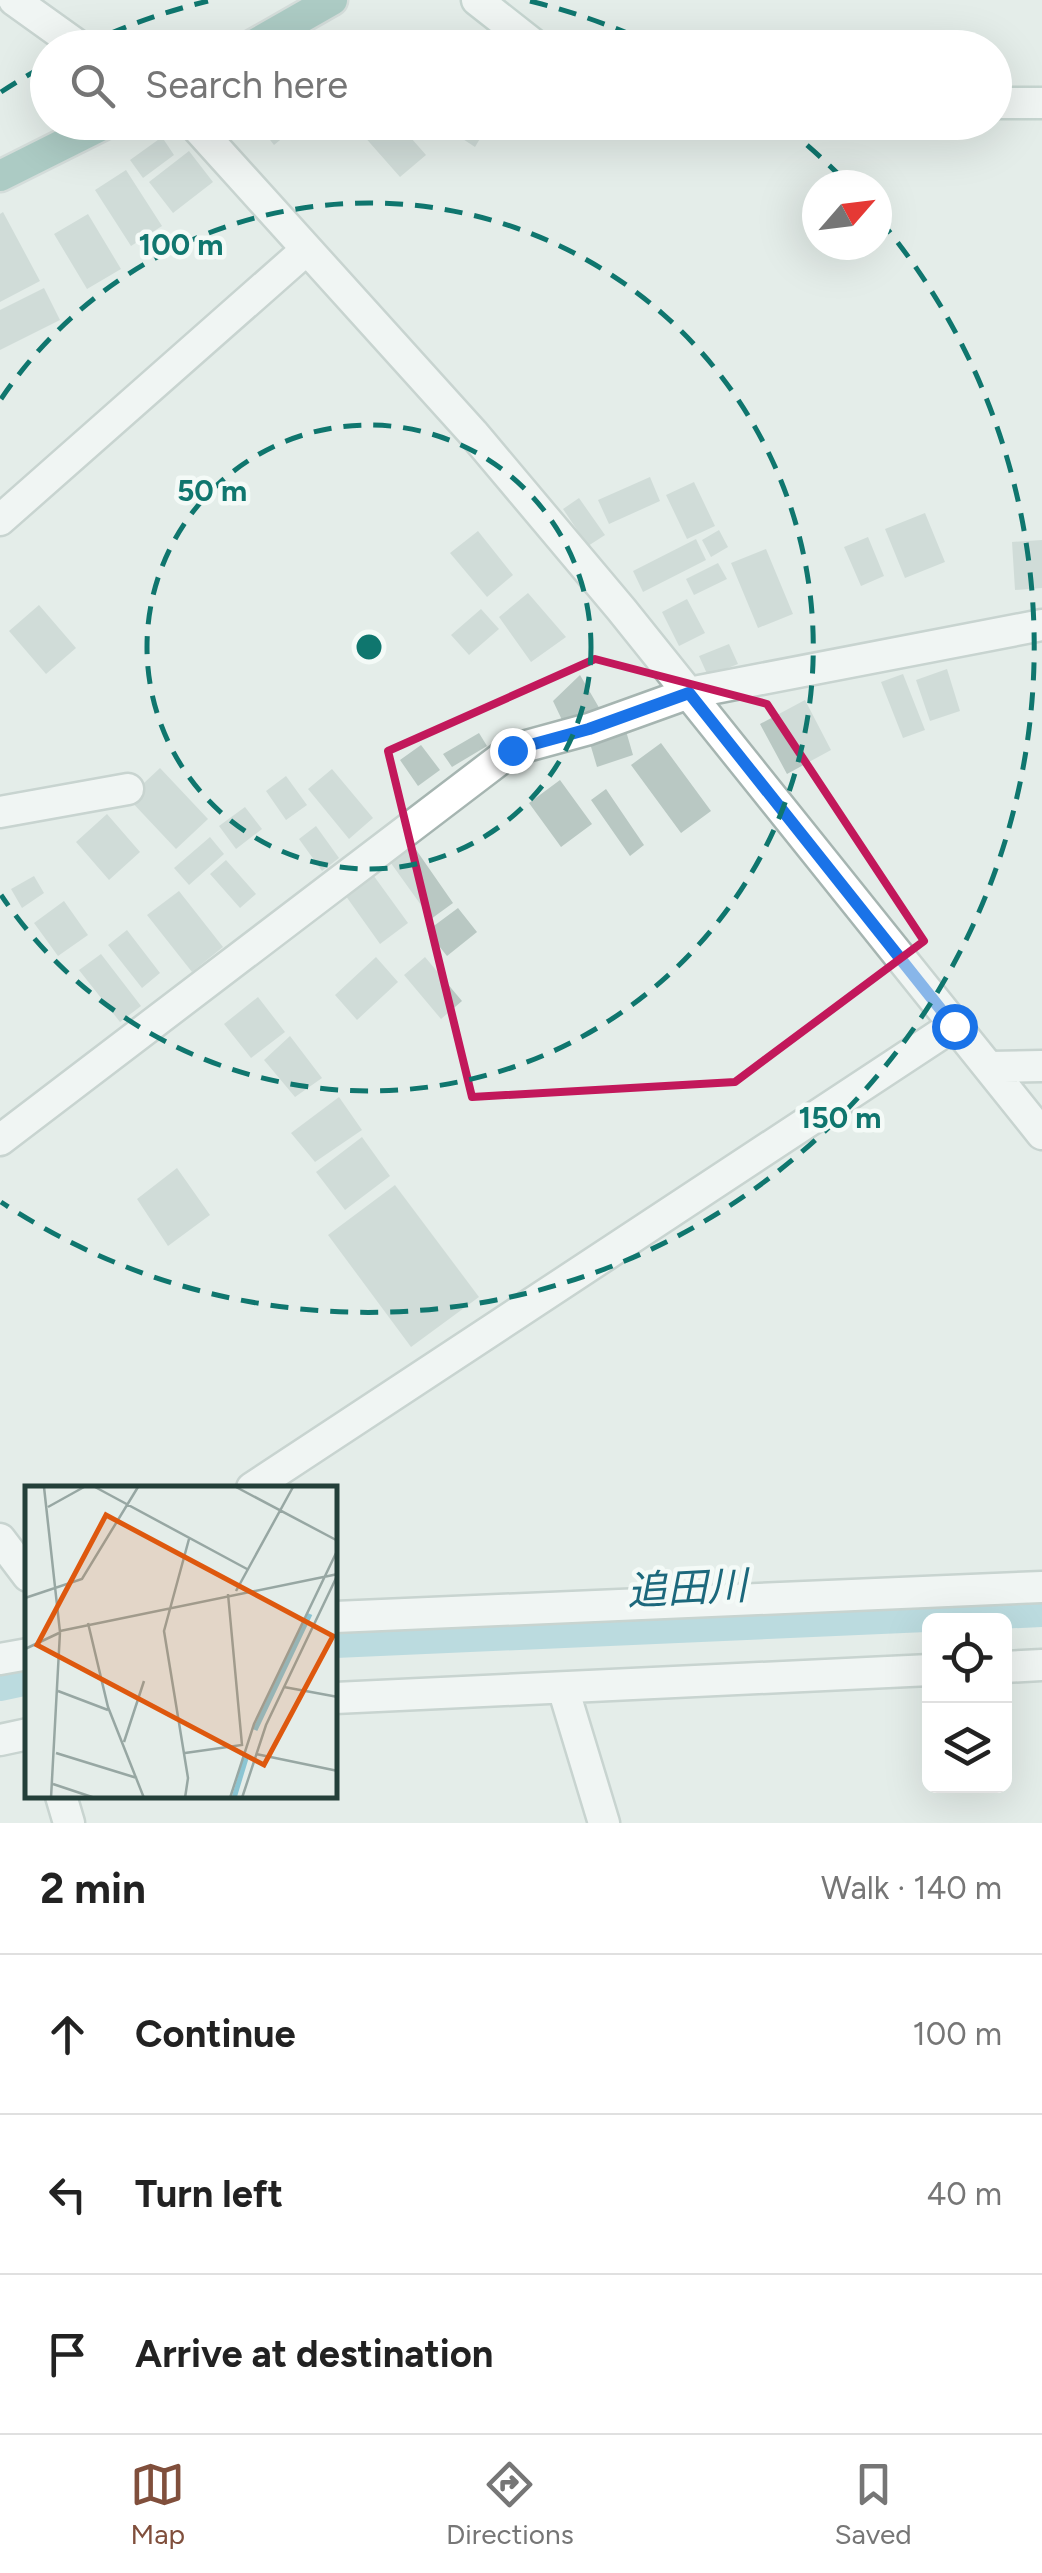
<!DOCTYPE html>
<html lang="en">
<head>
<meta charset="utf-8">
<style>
	body { margin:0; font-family:Figtree,"Noto Sans JP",sans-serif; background:#f6f6f6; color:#222 }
	.controls { position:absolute; right:30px; bottom:30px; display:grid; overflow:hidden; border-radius:15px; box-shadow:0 10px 40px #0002 }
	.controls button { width:90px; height:90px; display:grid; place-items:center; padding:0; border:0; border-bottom:2px solid #e0e0e0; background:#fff; color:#222; font:50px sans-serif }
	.compass { position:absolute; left:802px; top:170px; width:90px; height:90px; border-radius:50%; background:#fff; box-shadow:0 10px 40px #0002; rotate:62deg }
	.stop { position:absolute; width:30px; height:30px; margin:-22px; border:8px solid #1a73e8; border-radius:50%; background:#fff }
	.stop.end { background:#1a73e8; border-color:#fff; box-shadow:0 2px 10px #0008 }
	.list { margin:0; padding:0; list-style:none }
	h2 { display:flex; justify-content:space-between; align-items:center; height:130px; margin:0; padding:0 40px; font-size:42px }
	h2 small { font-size:32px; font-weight:400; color:#767676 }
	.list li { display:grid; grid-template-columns:65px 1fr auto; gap:30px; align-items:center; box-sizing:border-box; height:160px; padding:0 40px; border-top:2px solid #e0e0e0 }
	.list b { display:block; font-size:38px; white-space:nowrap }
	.list em { font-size:32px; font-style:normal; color:#767676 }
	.icon { flex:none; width:55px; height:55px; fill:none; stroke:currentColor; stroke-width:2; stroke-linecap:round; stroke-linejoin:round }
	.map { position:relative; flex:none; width:1042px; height:1823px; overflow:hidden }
	.search { position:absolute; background:#fff; box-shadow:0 10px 40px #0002; left:30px; right:30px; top:30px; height:110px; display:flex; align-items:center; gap:25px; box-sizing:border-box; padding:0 35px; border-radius:55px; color:#767676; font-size:38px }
	.sheet { height:610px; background:#fff }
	nav { display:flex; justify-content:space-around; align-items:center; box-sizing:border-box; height:140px; border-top:2px solid #e0e0e0; background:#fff; font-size:28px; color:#767676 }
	nav a { display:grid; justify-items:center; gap:5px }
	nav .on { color:#804f3c }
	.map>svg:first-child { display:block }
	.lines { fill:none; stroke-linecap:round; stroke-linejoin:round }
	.canal { stroke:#8bc5d3; stroke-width:30 }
	.building { fill:#b9c8c3 }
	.street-casing { stroke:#a6b5b1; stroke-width:35 }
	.secondary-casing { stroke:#a2b9b2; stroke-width:35 }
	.primary-casing { stroke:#c1c9c8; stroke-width:35 }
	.street { stroke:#fff; stroke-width:30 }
	.secondary { stroke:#fff; stroke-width:30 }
	.primary { stroke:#68a397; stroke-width:30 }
	.route { stroke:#1a73e8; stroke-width:12 }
	.marked { fill:none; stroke:#c2185b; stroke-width:8; stroke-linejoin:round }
	.ring { fill:none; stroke:#0f766e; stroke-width:5; stroke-dasharray:18 12 }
	.labels { text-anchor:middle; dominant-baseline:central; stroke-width:9; stroke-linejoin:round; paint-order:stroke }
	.water-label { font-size:40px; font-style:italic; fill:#1c687c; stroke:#f4faf7 }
	.inset-river { fill:none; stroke:#8bc5d3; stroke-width:5 }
	.inset-road { fill:none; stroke:#97a7a3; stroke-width:2.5 }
	.view { fill:#de580e; fill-opacity:0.15; stroke:#de580e; stroke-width:5 }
	.inset-edge { fill:none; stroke:#233f39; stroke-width:5 }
	.centre { fill:#0f766e; stroke:#f4faf7; stroke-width:5 }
	.ring-label { font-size:30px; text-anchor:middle; font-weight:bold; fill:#0f766e; stroke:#f4faf7; stroke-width:9; stroke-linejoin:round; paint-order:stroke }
</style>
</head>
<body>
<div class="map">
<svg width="1042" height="1823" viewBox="0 0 1042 1823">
	<rect width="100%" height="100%" fill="#e4ede9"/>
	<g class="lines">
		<!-- canal -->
		<path class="canal" d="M335 1643 1042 1612
			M0 1686 28 1680"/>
	</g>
	<!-- building -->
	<path class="building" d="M256 122H302L274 145Z
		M360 122H397L426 155 400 177 355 126Z
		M437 122H490L475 147Z
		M162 137 174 155 143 178 130 160Z
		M189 151 213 182 173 213 149 182Z
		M126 170 162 226 131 246 95 190Z
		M3 212 40 281 0 302V214Z
		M88 214 121 269 87 289 54 234Z
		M44 288 60 320 0 350V310Z
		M650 477 660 501 609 524 598 500Z
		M694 482 715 526 687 539 666 495Z
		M579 498 605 535 588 546 563 509Z
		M925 513 945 562 905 578 885 529Z
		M719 530 728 547 711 557 702 540Z
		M478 531 513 575 487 597 450 553Z
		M868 537 884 576 861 586 844 547Z
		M696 539 706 560 643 592 633 571Z
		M1042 540V588L1015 590 1012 542Z
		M766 549 793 614 758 628 731 563Z
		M718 563 727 579 694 595 686 579Z
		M528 593 566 637 531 662 499 617Z
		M687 599 705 633 679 646 662 612Z
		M39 605 76 648 46 674 9 631Z
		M481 609 499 629 469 655 451 635Z
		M729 644 738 664 708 676 699 656Z
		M947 669 960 711 930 721 916 680Z
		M903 674 925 730 903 738 881 682Z
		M580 675 601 711 562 720 553 701Z
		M805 700 831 750 787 774 760 724Z
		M626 731 633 755 597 767 589 740Z
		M479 733 487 746 452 767 443 754Z
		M661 743 711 811 681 833 631 765Z
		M421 745 440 770 418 786 400 760Z
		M160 768 208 819 176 849 128 798Z
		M332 769 373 818 349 839 308 789Z
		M286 776 307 805 286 820 266 791Z
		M560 780 592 824 561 847 529 803Z
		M606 789 644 845 630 856 591 800Z
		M245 807 262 829 236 849 219 826Z
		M107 814 140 852 109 880 76 842Z
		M316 826 339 858 322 871 299 839Z
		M210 837 224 854 189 885 174 868Z
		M410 841 453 903 431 919 388 859Z
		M226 860 256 894 240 908 210 874Z
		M371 872 408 923 380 944 343 892Z
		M34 876 44 893 22 908 11 889Z
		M179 891 223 947 192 972 147 915Z
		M64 901 88 935 58 956 34 923Z
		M458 908 477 932 447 956 427 931Z
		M127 930 160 973 142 988 108 945Z
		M101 954 141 1006 120 1022 79 970Z
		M376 957 398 982 357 1020 335 995Z
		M425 957 462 1001 441 1019 404 975Z
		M258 997 285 1032 251 1058 224 1024Z
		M290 1036 322 1078 295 1097 264 1060Z
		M339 1097 362 1130 315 1162 291 1133Z
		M362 1137 390 1176 345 1210 316 1172Z
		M177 1168 210 1215 168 1246 137 1199Z
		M395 1185 479 1297 411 1347 328 1235Z"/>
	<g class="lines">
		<defs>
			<path id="street" d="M14 0 81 48
				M192 122 473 433 621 609 1042 1134
				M0 520 306 250
				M0 812 128 789
				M989 1067 1042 1066
				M0 1140 512 750 589 729 689 693 1042 625
				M252 1488 953 1026
				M0 1539 28 1576
				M335 1617 1042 1587
				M0 1659 28 1654
				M1004 1667 1042 1665
				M563 1688 604 1823
				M335 1698 930 1670
				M0 1740 28 1734
				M61 1796 69 1823"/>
			<path id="secondary" d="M477 0 538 48
				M994 103H1042"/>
			<path id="primary" d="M248 48 332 0
				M0 176 108 122"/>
		</defs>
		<!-- street casing -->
		<use href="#street" class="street-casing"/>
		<!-- secondary casing -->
		<use href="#secondary" class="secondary-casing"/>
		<!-- primary casing -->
		<use href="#primary" class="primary-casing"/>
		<!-- street -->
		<use href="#street" class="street"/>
		<!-- secondary -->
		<use href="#secondary" class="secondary"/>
		<!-- primary -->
		<use href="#primary" class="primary"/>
	</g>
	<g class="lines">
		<!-- route -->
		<path class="route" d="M512 750 589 729 689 693 954 1026"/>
	</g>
	<!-- marked area -->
	<path d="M0 0H1042V1823H0ZM595 659 767 704 924 941 735 1082 472 1097 388 751Z" fill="#e4ede9" fill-opacity=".55" fill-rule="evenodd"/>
	<path class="marked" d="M595 659 767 704 924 941 735 1082 472 1097 388 751Z"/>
	<!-- distance rings -->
	<g class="ring">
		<circle cx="369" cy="647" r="222"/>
		<path d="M1 399A444 444 0 1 1 1 895"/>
		<path d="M1 92A666 666 0 0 1 46 65M82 46A666 666 0 0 1 208 1M530 1A666 666 0 0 1 656 46M784 126A666 666 0 0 1 848 184M879 219A666 666 0 0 1 1 1202"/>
	</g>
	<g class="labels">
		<!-- water labels -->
		<g class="water-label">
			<text transform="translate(687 1588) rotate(-3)">追田川</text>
		</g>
	</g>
	<!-- overview -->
	<g transform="translate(25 1486)">
		<rect width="312" height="312" fill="#e4ede9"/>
		<path class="inset-river" d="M230 244 285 128M209 312 222 269"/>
		<path class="inset-road" d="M19 1 35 146 26 312M70 1 222 83M211 1 313 55M23 21 59 1M211 105 268 1M0 112 57 93 113 1M63 137 83 221 119 312M35 145 313 88M0 163 34 147M259 201 313 211M33 205 83 224M99 256 119 195M31 267 112 292M160 267 217 259 203 108M231 268 313 285M28 298 70 312M160 312 163 292 139 145 164 53M205 312 229 238 313 63M217 312 241 239 313 88"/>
		<path class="view" d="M81 29 308 150 239 279 12 159Z"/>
		<rect width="312" height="312" class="inset-edge"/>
	</g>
	<circle cx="369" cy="647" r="15" class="centre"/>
	<g class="ring-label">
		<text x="181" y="255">100 m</text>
		<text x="212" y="501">50 m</text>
		<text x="840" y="1128">150 m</text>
	</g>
</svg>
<div class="controls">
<button><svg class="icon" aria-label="locate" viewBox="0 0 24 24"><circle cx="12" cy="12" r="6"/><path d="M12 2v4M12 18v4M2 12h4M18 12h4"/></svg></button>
<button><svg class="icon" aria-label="layers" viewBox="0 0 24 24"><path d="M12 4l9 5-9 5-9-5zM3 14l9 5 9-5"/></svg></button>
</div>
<svg class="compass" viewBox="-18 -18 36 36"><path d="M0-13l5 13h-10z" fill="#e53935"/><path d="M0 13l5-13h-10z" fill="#767676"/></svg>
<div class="stop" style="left:954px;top:1026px"></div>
<div class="stop end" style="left:512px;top:750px"></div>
<div class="search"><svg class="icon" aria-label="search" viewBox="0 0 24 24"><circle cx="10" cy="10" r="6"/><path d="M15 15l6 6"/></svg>Search here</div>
</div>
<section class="sheet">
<h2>2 min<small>Walk · 140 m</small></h2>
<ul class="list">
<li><svg class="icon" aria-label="ahead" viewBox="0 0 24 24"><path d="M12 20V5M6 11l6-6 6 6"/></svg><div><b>Continue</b></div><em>100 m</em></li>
<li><svg class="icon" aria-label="left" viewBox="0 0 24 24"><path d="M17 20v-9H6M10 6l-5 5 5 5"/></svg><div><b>Turn left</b></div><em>40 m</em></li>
<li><svg class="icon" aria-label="arrive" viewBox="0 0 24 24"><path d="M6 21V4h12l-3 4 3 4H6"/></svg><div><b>Arrive at destination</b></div></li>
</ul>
</section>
<nav>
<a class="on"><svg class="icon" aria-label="map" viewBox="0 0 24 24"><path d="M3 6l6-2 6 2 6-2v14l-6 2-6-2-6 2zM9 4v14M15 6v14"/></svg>Map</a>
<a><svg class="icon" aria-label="directions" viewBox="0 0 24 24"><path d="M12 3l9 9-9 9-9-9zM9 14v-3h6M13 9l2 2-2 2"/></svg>Directions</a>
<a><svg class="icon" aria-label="saved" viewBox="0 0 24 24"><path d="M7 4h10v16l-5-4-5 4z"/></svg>Saved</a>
</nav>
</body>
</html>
